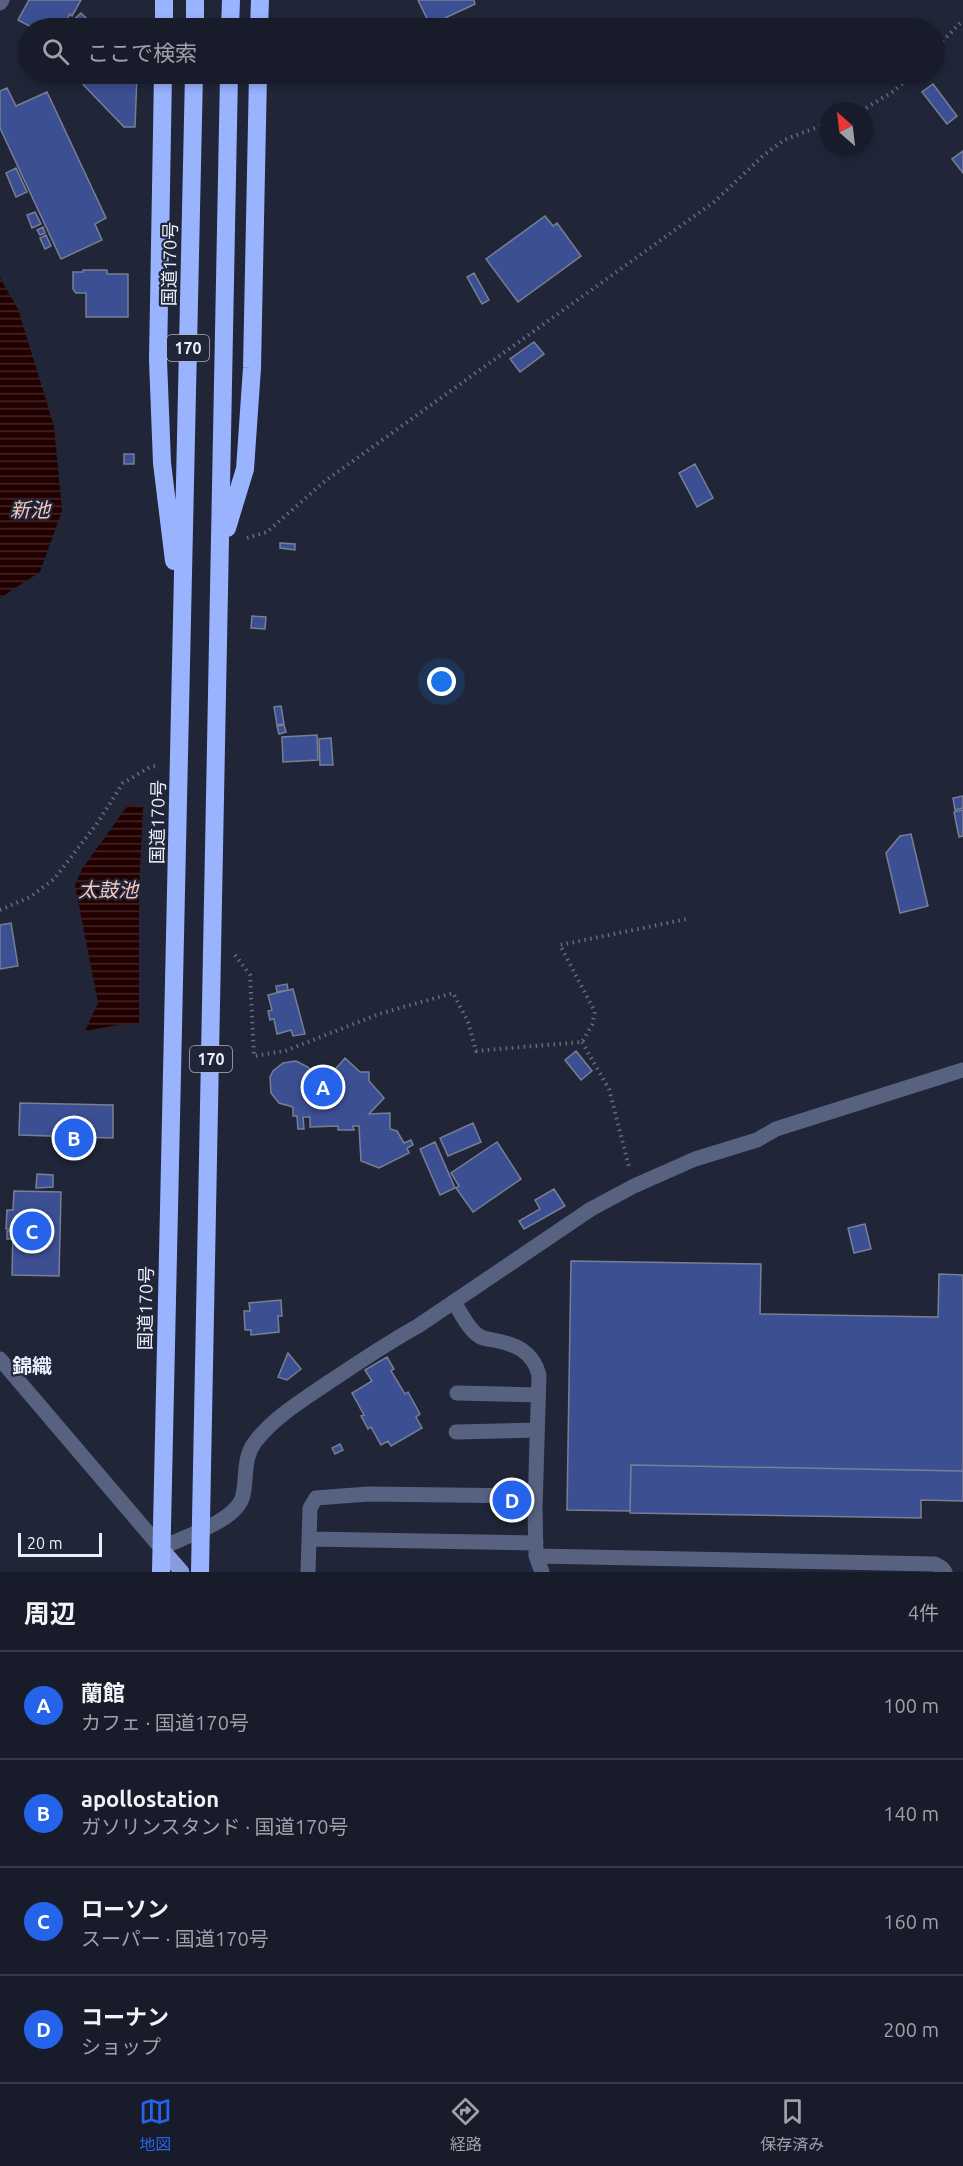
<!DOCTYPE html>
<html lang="ja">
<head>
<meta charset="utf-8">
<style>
	body { margin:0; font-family:Ubuntu,"Noto Sans JP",sans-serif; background:#212532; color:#f1f3f6 }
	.compass { position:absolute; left:819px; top:102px; width:54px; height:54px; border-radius:50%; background:#181c2a; box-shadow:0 3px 9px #0003; rotate:332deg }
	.scale { position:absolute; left:18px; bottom:15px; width:84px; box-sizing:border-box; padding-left:6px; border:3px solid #ebeffb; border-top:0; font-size:16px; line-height:21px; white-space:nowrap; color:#ebeffb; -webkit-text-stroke:4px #202638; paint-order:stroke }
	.you { position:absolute; left:442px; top:682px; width:21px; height:21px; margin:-15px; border:4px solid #fff; border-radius:50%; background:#1a73e8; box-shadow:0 0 0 9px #1a73e833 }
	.badge { display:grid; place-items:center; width:39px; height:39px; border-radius:50%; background:#2563eb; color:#fff; font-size:20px; font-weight:700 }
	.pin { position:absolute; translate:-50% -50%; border:3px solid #fff; box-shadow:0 2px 6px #0006 }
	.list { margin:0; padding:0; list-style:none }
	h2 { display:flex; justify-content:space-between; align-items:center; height:78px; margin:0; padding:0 24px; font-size:26px }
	h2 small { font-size:20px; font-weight:400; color:#9fa1a8 }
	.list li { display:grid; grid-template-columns:39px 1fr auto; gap:18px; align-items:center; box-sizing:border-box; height:108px; padding:0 24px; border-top:2px solid #363a47 }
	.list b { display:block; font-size:22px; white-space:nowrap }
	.list p { margin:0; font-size:20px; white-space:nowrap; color:#9fa1a8 }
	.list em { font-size:20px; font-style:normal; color:#9fa1a8 }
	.icon { flex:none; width:33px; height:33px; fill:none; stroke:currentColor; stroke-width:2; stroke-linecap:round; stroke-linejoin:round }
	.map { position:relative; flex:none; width:963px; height:1572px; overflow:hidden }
	.search { position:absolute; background:#181c2a; box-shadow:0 3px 9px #0003; left:18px; right:18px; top:18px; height:66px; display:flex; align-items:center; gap:15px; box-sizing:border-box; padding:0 21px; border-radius:33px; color:#9fa1a8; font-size:22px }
	.sheet { height:510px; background:#181c2a }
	nav { display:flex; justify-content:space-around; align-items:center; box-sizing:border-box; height:84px; border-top:2px solid #363a47; background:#181c2a; font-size:16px; color:#9fa1a8 }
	nav a { display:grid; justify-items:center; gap:3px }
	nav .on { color:#2563eb }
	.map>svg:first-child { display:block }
	.water { fill:url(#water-rules) }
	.building { fill:#3c4f93; stroke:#777f94; stroke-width:1.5 }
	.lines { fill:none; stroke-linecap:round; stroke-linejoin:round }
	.path { stroke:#666c7c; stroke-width:4; stroke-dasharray:1.5 4.5; stroke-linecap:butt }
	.minor { stroke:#576280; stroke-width:15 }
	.major { stroke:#879cdb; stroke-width:15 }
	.highway { stroke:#99b3ff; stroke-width:18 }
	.labels { text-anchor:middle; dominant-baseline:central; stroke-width:4.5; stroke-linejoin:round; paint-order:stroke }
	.shield { fill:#202638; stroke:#aeb3c0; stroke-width:1.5 }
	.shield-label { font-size:16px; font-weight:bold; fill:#ebeffb }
	.street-label { font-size:18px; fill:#ebeffb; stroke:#202638 }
	.water-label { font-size:20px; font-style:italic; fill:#f7c7bd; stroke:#202638 }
	.neighbourhood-label { font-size:20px; font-weight:bold; fill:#ebeffb; stroke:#202638 }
</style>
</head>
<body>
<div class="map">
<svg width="963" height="1572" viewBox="0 0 963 1572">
	<defs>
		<pattern id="water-rules" width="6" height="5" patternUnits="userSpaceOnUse" patternTransform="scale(1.5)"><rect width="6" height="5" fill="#230000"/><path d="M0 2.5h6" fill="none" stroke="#432626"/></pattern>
	</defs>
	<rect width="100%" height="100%" fill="#202638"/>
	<!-- water -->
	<path class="water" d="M0 278 18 309 54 426 62 511 40 572 0 598Z
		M128 805 143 807 139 893V1024L130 1023 85 1031 98 1003 75 885 82 869Z"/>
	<!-- building -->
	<path class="building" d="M29 0H81L72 16 70 14 62 28H33L18 20Z
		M418 0H474L475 4 430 25Z
		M81 13 96 28H65Z
		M73 74H137L135 127H124Z
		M933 84 957 116 947 124 922 92Z
		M7 88 16 106 47 92 106 218 95 224 102 240 61 259 0 128V91Z
		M963 151V173L952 159Z
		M16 168 27 192 16 197 6 173Z
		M35 212 41 224 32 228 27 215Z
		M545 216 553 226 557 223 581 256 518 302 486 259Z
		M43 227 45 233 40 235 37 230Z
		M46 235 51 246 45 249 40 238Z
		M83 270H107V274H128V317H86V293H76L73 289V272H83Z
		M474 273 489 300 482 304 467 277Z
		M534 342 544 354 520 372 510 359Z
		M124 454H134V464H124Z
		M695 464 713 498 697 507 679 473Z
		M280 543 295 544V550L280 548Z
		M252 616 266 617 265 629 251 628Z
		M281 706 284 724 277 725 274 707Z
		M284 725 286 732 279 734 277 726Z
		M317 735 318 760 283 762 282 737Z
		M331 738 333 765H320L319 739Z
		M963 796V808L955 810 953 798Z
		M963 810V836L959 837 954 812Z
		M911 834 928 906 900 913 886 853 900 836Z
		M11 923 18 966 0 969V925Z
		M287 984 288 990 277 992 276 986Z
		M293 989 305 1034 293 1036 291 1030 277 1034 274 1019 270 1020 268 1011 272 1010 268 995Z
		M576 1051 592 1071 581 1080 565 1060Z
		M345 1058 360 1072H369V1081L384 1098 369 1114 390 1113V1129L397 1131 404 1143 411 1140 413 1145 407 1148 409 1153 379 1168 361 1161 359 1126H353L354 1130H338V1126L310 1127V1117H303L304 1129H298L297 1116H293V1107L279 1103 271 1093 270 1077 273 1071 283 1063 296 1061 308 1067 314 1075 331 1074Z
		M20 1103 113 1105V1138L19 1135Z
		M473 1123 481 1142 448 1156 440 1138Z
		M435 1142 455 1188 440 1195 420 1149Z
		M497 1142 521 1179 473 1212 456 1188 459 1186 451 1173Z
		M37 1174 53 1175V1187L36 1188Z
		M554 1189 565 1206 524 1229 519 1221 540 1209 535 1200Z
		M14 1191 61 1192 59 1276 12 1275 13 1229H6L7 1210H13Z
		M865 1224 871 1249 854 1253 848 1228Z
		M7 1231H11V1239H7Z
		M571 1261 761 1264 760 1314 938 1317 939 1274 963 1275V1471L631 1465 630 1511 567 1510Z
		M281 1300 282 1316H278L279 1332 251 1335V1330H245L244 1311H250L249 1303Z
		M288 1353 301 1369 287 1380 278 1377Z
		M387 1357 394 1369 391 1371 405 1394 408 1392 420 1414 416 1417 422 1428 391 1446 388 1441 381 1445 371 1427 368 1429 361 1416 364 1415 352 1393 372 1381 365 1370Z
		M340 1444 343 1450 335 1454 332 1448Z
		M631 1465 963 1471V1501L921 1500V1518L630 1513Z"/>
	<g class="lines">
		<!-- path -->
		<path class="path" d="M934 50 963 20
			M861 111 894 91 913 74
			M247 538 267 532 325 481 714 202 764 155 784 140 828 123
			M0 910 30 897 54 879 96 825 123 783 150 767 156 766
			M235 955 250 975 254 1056 285 1051 379 1014 453 993 468 1022 476 1051 582 1042 592 1025 595 1012 560 945 687 919
			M582 1042 609 1089 629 1167"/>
		<!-- minor -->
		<path class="minor" d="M0 3 2 0
			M454 1302C461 1313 468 1329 479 1336 484 1339 488 1339 493 1340 515 1344 533 1351 539 1375L535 1508 536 1556 542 1572
			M0 1359 161 1548C183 1537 238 1521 243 1495 247 1477 243 1458 255 1442 274 1417 303 1400 329 1382 358 1363 387 1343 418 1326L591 1209 634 1186 695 1159 757 1140 776 1129 963 1070
			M457 1393 538 1395
			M456 1432 537 1430
			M309 1539 536 1543
			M536 1556 935 1564 942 1568 945 1572
			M308 1572 310 1508 316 1498 368 1494 535 1496"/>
		<!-- major -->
		<path class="major" d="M161 1548 182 1572"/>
		<!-- highway -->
		<path class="highway" d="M164 28V0
			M195 28V0
			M230 28 231 0
			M259 28 260 0
			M163 74 158 360 162 463 174 561
			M227 528 245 469 252 368 258 74
			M161 1572 194 74
			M200 1572 229 74"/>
	</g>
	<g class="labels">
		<!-- shield labels -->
		<g class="shield">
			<rect x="167" y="335" width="42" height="26" rx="4.5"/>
			<rect x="190" y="1046" width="42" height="26" rx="4.5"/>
		</g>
		<g class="shield-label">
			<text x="188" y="348">170</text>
			<text x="211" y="1059">170</text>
		</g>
		<!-- street labels -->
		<g class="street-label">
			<text transform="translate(169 264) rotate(-89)">国道170号</text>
			<text transform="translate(157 822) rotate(-89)">国道170号</text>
			<text transform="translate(145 1308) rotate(-89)">国道170号</text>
		</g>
		<!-- water labels -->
		<g class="water-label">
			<text x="30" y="509">新池</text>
			<text x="108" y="889">太鼓池</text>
		</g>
		<!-- neighbourhood labels -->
		<g class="neighbourhood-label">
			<text x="32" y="1365">錦織</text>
		</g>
	</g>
</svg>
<svg class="compass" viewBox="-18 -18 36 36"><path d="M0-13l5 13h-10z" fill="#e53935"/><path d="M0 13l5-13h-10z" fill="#9fa1a8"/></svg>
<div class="scale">20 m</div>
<div class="you"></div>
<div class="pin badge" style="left:323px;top:1087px">A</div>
<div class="pin badge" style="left:74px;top:1138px">B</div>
<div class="pin badge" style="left:32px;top:1231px">C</div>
<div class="pin badge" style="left:512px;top:1500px">D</div>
<div class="search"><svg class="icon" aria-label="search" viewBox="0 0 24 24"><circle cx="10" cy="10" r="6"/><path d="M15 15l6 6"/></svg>ここで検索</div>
</div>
<section class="sheet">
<h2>周辺<small>4件</small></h2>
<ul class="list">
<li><span class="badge">A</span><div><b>蘭館</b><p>カフェ · 国道170号</p></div><em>100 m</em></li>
<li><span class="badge">B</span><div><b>apollostation</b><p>ガソリンスタンド · 国道170号</p></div><em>140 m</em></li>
<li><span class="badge">C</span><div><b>ローソン</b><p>スーパー · 国道170号</p></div><em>160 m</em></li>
<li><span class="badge">D</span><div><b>コーナン</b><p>ショップ</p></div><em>200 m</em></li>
</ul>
</section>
<nav>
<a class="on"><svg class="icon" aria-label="map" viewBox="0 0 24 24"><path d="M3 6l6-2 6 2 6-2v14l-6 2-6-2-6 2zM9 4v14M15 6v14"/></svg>地図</a>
<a><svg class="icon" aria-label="directions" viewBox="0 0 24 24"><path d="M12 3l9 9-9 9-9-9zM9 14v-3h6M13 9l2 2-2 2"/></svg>経路</a>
<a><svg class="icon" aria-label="saved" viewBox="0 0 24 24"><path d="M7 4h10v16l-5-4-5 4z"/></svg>保存済み</a>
</nav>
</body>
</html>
